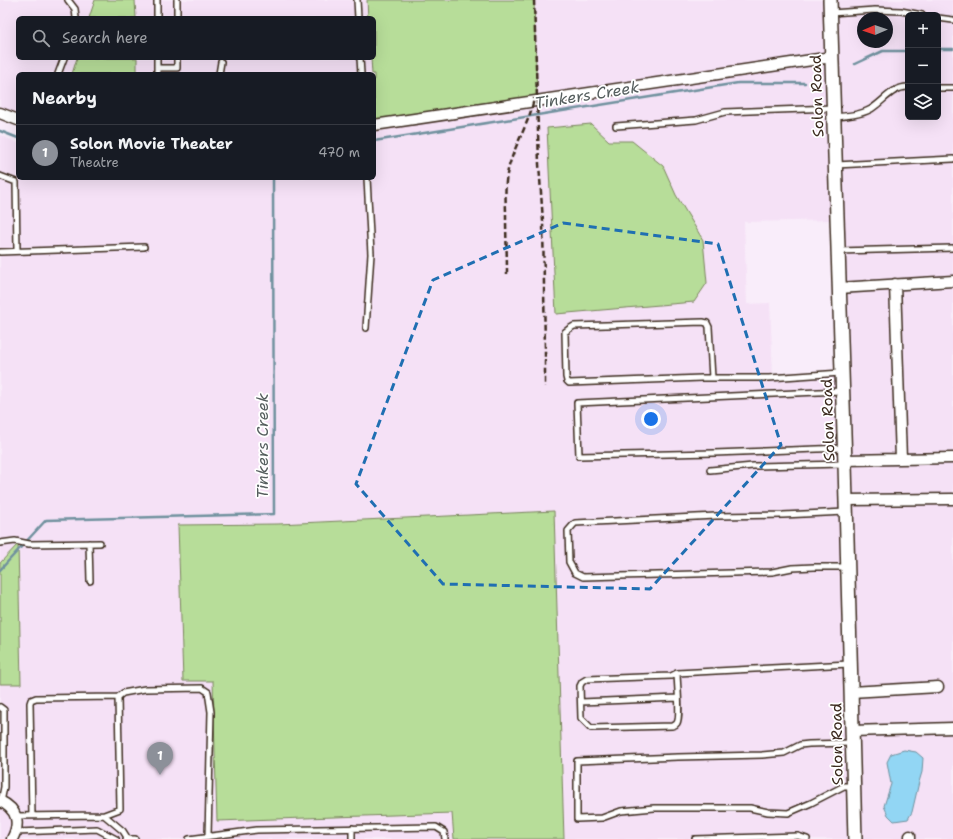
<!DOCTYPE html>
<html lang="en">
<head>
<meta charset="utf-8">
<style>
	body { margin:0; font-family:"Shantell Sans",sans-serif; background:#20242c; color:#f1f3f6 }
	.controls { position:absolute; right:12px; top:12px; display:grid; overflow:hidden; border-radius:6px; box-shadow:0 4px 16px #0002 }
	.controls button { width:36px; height:36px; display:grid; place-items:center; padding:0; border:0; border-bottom:1px solid #363941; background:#171b24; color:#f1f3f6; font:20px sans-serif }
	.compass { position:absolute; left:857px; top:12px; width:36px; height:36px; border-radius:50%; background:#171b24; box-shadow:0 4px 16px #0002; rotate:268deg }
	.you { position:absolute; left:651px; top:419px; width:14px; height:14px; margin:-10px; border:3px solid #fff; border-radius:50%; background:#1a73e8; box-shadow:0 0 0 6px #1a73e833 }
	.badge { display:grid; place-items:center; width:26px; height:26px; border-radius:50%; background:#8c9099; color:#fff; font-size:13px; font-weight:700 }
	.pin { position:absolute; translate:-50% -33px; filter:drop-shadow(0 1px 2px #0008) }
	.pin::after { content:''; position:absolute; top:21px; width:14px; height:12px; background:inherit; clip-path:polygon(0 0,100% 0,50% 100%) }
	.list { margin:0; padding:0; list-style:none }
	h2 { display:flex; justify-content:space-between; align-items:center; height:52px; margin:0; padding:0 16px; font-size:17px }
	h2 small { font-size:13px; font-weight:400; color:#9ea1a6 }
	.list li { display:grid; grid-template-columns:26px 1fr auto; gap:12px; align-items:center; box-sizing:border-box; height:56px; padding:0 16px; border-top:1px solid #363941 }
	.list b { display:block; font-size:15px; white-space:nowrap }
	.list p { margin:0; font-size:13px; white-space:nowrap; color:#9ea1a6 }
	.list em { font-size:13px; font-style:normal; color:#9ea1a6 }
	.icon { flex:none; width:22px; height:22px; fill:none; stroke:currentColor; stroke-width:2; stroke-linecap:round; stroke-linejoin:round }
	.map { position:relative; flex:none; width:953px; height:839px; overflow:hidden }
	.search { position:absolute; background:#171b24; box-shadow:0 4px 16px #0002; left:16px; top:16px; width:360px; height:44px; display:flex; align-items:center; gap:10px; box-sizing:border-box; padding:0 14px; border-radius:6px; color:#9ea1a6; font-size:15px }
	.panel { position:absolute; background:#171b24; box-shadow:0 4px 16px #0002; left:16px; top:72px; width:360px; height:108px; border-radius:6px }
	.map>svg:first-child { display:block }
	.built { fill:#f5e1f6; fill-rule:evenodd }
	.green { fill:#b7dd99; stroke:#79845c }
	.water { fill:#92d6f4; stroke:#6f919e }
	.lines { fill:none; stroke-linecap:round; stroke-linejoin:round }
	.stream { stroke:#6f919e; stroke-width:2.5 }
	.service-casing { stroke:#3b2a1e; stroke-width:8 }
	.minor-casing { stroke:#3b2a1e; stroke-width:13 }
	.tertiary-casing { stroke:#3b2a1e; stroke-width:16 }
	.service { stroke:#fff; stroke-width:5 }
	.minor { stroke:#fff; stroke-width:10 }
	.tertiary { stroke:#fff; stroke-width:13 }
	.rail { stroke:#3b2a1e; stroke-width:2.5; stroke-dasharray:6 3; stroke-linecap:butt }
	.marked { fill:none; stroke:#1f6fb2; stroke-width:3; stroke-dasharray:8 5; stroke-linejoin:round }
	.labels { text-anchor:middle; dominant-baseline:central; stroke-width:3.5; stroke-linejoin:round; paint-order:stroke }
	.street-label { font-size:15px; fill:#3b2a1e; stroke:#fff }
	.water-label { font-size:16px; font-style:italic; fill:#555e5e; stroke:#fff }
</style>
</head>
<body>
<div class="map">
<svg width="953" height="839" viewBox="0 0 953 839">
	<rect width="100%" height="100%" fill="#f9edfa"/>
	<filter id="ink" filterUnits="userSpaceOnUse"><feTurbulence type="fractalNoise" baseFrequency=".025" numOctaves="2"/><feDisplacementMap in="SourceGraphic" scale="8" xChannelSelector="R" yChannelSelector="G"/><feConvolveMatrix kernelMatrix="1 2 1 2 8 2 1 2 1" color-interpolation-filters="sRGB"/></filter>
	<g filter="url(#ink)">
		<!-- built -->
		<path class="built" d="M0 0H95L89 18H18V58H77L72 74H18V120L0 113Z
			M135 0H367L368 18H136Z
			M534 0H953V839H564L553 511 278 524 178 526 183 681H213L217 821 452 813 454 839H0V684H21L18 544 0 563V135L18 143V178H374V125L537 101ZM908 15H938V117H908ZM863 18H887V42H863ZM837 220 842 373 773 377 770 303 747 304 744 222Z
			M137 58H371L372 74H137Z"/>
		<!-- green -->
		<path class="green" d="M95 0H135L136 18H89Z
			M367 0H534L537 101 376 125 374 96V74H372L371 58H374V18H368Z
			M77 58H137V74H72Z
			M591 124 609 141H632L663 166 676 195 703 240 707 283 694 302 556 314 547 128Z
			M554 511 564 839H454L452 813 217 821 213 681H183L178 525 278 524Z
			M18 544 21 684H0V563Z"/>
		<!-- water -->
		<path class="water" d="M904 750 916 752 923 758 922 772 919 782 912 812 908 819 894 821 888 815 884 806 891 784 887 762 891 754Z"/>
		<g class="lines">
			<!-- stream -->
			<path class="stream" d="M938 49H953
				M855 64 883 51H908
				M0 131 18 138
				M374 141 738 83H805
				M0 570 46 520 274 514 273 178"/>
			<defs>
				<path id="service" d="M68 0 75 9 76 18
					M177 0V18
					M357 0 358 18
					M831 13 875 10 901 11 922 15
					M157 18V0
					M938 18 953 20
					M360 58 361 74
					M157 68H177V58
					M58 74 64 58
					M157 74V58
					M219 74 221 62
					M938 88H953
					M835 117C847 116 860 115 871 109 884 101 892 87 908 87
					M616 126 696 120 725 112 833 108
					M836 165 953 159
					M0 176 16 182 17 251
					M838 251 953 248
					M0 252 144 247
					M366 328 371 254 367 178
					M712 378 709 327 707 323 703 322 574 326 569 329 565 332 566 377 567 381 569 383 702 378H769L841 373
					M841 391 577 403 579 456 714 453 844 448
					M710 470 753 466 844 464
					M846 512 783 515 716 516 575 523 568 531 569 562 575 573 583 577 772 572 792 568 814 567H847
					M0 543 15 541 29 544 100 543
					M89 543 90 581
					M677 673C677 682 681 717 677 723 675 726 674 725 672 726L591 728 581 718 580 686 582 682 587 679 671 676 677 673 849 664
					M581 702 678 698
					M0 707 4 710V787L1 802
					M852 743 809 744 800 745 784 753 762 755 678 757 577 761V819L602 818 621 811 654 808H750L768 812 788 813 811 803 844 786H854
					M104 815 120 809 118 697 123 693 145 689 202 688 208 692 211 712 208 836
					M15 816 104 815 123 831 128 839
					M32 816 30 703 31 700 36 698 118 697
					M352 828V839
					M16 832 97 829 116 839
					M126 839H135
					M189 839 257 830 436 827 444 832 445 839
					M695 839 798 836 807 839"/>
				<path id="minor" d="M0 113 18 120
					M374 125 832 57
					M895 284 901 459
					M839 288 953 281
					M845 460 953 458
					M846 500 953 499
					M851 692 938 687
					M852 731 953 728
					M0 801C17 809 21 823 12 839
					M910 836V839"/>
				<path id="tertiary" d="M830 0 845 464 855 839"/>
			</defs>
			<!-- service casing -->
			<use href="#service" class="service-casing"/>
			<!-- minor casing -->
			<use href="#minor" class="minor-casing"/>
			<!-- tertiary casing -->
			<use href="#tertiary" class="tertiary-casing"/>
			<!-- service -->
			<use href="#service" class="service"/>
			<!-- minor -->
			<use href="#minor" class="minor"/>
			<!-- tertiary -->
			<use href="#tertiary" class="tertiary"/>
			<!-- rail -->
			<path class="rail" d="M534 0 539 164 543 221 545 351V387
				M507 274C507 255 506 235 506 216 506 201 504 185 508 170 514 145 530 123 534 98"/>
		</g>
	</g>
	<!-- marked area -->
	<path class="marked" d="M563 223 718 244 781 445 650 589 443 584 356 484 433 280Z"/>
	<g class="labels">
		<!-- street labels -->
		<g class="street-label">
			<text transform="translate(817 96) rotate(-92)">Solon Road</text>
			<text transform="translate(828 420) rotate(-92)">Solon Road</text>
			<text transform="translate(837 744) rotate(-91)">Solon Road</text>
		</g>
		<!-- water labels -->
		<g class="water-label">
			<text transform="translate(587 95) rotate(-9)">Tinkers Creek</text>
			<text transform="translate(262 446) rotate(-90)">Tinkers Creek</text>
		</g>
	</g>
</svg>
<div class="controls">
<button>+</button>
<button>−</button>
<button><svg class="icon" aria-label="layers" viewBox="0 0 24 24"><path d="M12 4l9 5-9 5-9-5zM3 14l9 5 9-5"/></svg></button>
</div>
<svg class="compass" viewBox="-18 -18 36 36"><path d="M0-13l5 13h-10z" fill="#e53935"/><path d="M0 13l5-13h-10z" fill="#9ea1a6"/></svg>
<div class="you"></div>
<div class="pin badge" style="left:160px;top:775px">1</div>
<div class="search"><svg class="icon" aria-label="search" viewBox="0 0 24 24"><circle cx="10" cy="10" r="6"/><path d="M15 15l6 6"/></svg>Search here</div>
<section class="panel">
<h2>Nearby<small></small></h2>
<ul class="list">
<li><span class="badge">1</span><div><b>Solon Movie Theater</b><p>Theatre</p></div><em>470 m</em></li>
</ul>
</section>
</div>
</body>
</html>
